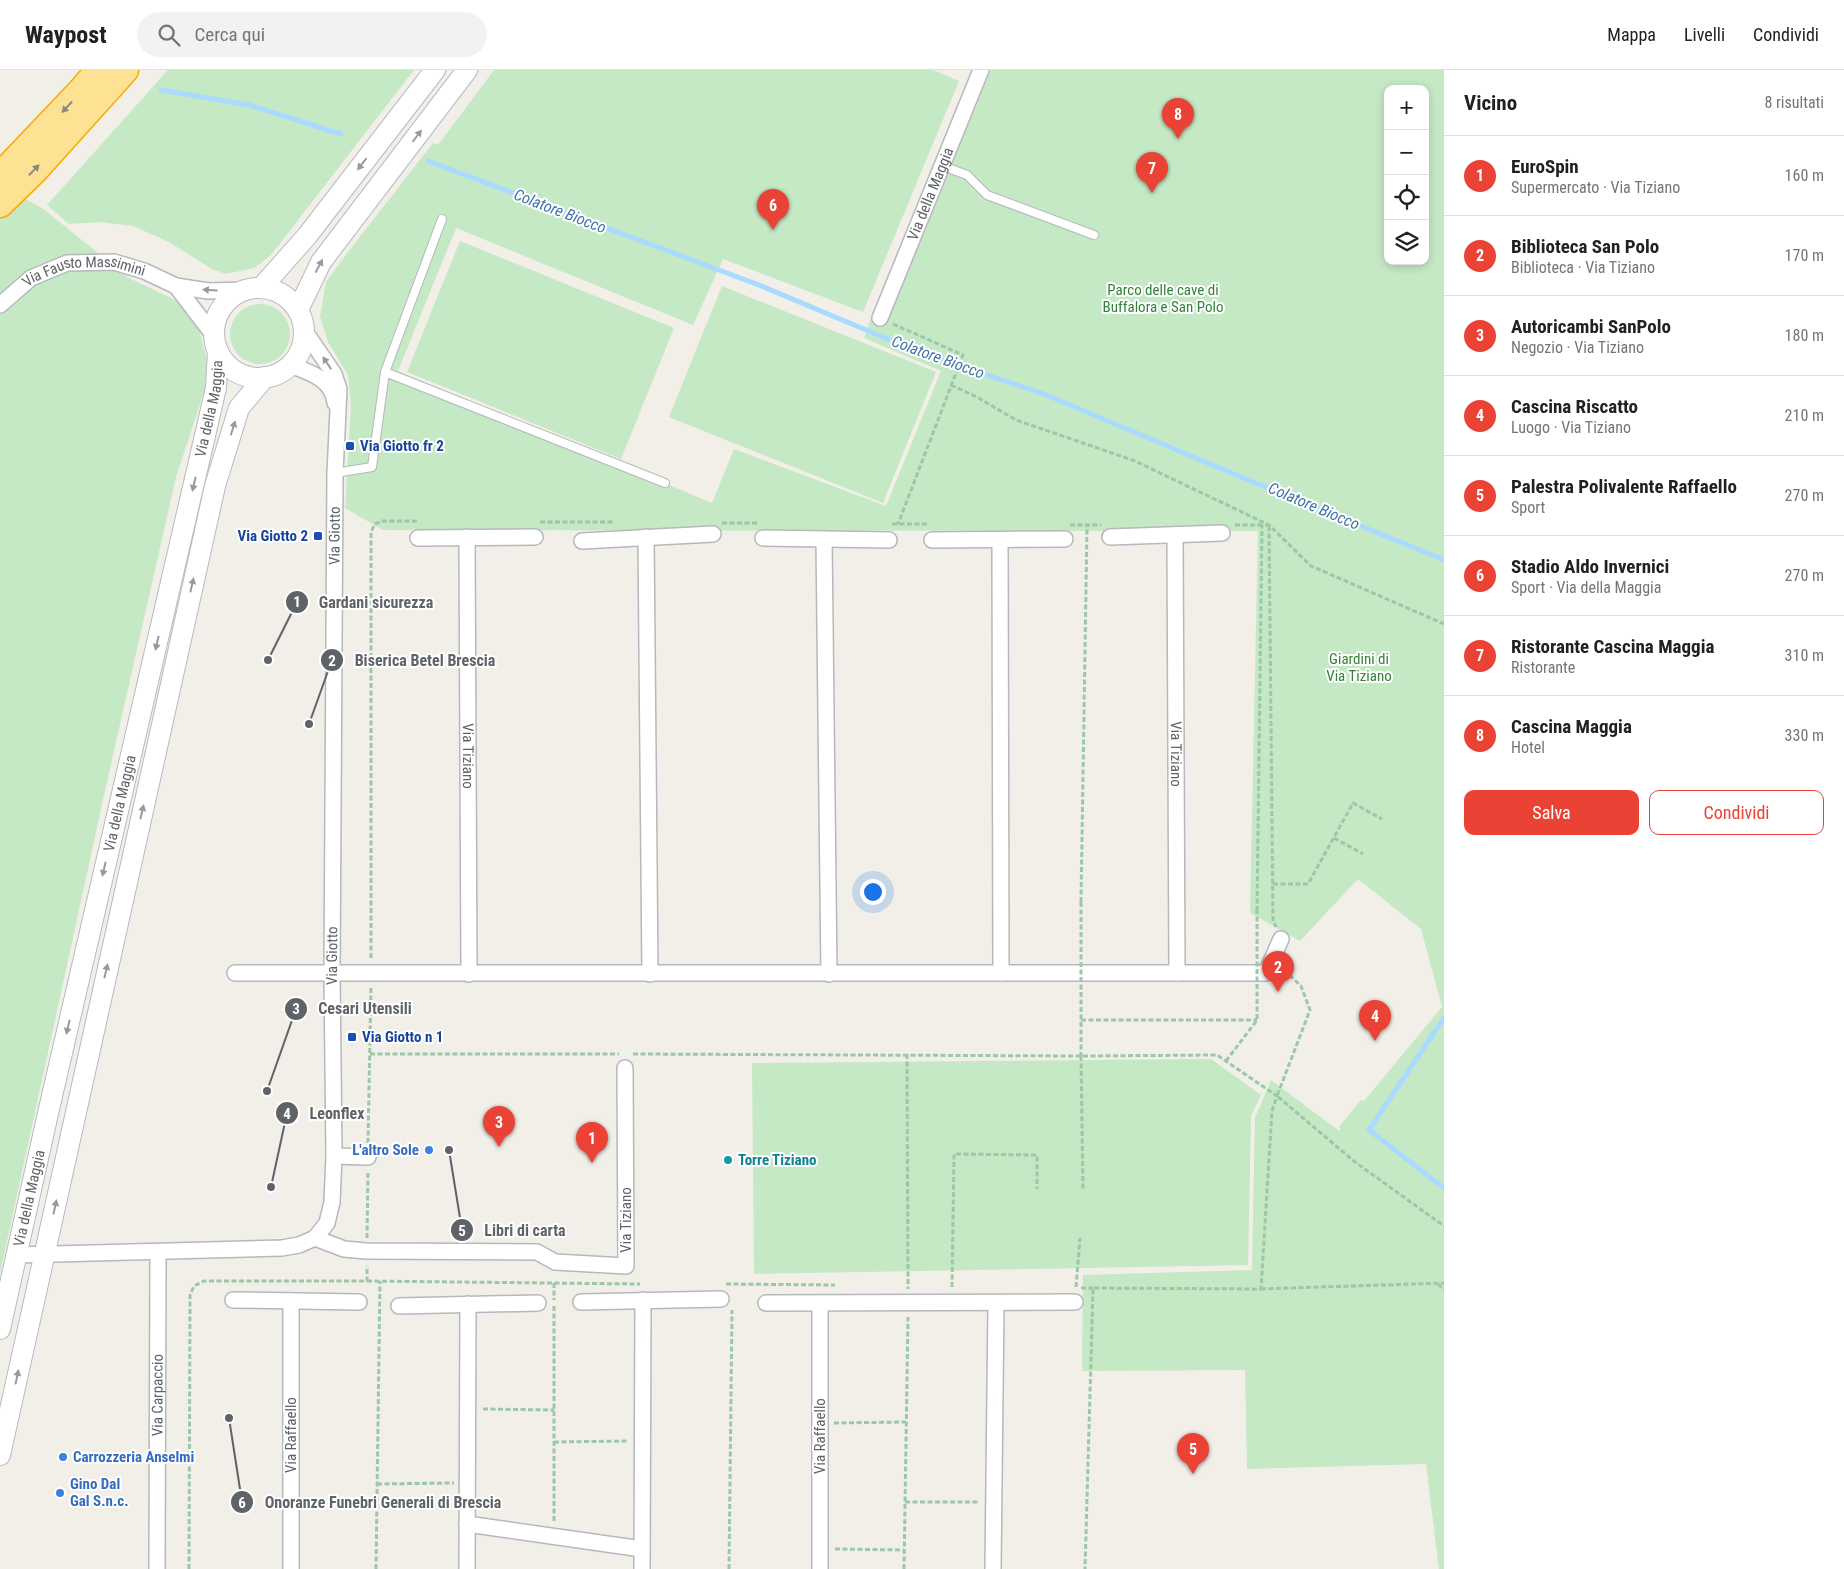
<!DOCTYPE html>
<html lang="it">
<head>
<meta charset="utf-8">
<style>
	body { margin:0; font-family:"Roboto Condensed",sans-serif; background:#f2f2f2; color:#202124 }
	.controls { position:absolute; right:15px; top:15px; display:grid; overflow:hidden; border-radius:10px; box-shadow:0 2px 8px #0003 }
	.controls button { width:45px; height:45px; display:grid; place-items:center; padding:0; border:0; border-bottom:1px solid #e0e0e0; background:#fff; color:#202124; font:25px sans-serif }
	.you { position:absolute; left:872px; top:821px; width:18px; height:18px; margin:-12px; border:4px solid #fff; border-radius:50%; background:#1a73e8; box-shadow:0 0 0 8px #1a73e833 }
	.badge { display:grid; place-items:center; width:32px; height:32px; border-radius:50%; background:#ea4335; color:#fff; font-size:16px; font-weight:700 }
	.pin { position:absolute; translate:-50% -41px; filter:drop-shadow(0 1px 2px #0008) }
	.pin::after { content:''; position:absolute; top:26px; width:18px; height:15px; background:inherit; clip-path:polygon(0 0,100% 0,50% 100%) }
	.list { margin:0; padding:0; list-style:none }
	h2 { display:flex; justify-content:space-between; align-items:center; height:65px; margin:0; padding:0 20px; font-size:21px }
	h2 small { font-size:16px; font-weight:400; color:#757577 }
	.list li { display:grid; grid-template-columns:32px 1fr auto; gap:15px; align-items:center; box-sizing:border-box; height:80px; padding:0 20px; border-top:1px solid #e0e0e0 }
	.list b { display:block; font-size:19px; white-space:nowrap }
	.list p { margin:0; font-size:16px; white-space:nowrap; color:#757577 }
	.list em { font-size:16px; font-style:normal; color:#757577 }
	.actions { display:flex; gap:10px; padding:15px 20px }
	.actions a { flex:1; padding:11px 0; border:1px solid #ea4335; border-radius:10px; text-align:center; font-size:18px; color:#ea4335 }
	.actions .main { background:#ea4335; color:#fff }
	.icon { flex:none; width:28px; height:28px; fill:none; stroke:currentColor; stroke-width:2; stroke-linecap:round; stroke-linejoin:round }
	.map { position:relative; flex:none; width:1444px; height:1499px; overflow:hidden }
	header { display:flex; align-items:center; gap:30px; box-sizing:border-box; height:70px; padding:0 25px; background:#fff; border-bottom:1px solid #e0e0e0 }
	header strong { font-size:24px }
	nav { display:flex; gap:28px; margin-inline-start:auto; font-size:18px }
	.search { width:350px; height:45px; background:#f2f2f2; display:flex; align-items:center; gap:12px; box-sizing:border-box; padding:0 18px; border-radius:28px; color:#757577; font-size:19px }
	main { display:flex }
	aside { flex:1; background:#fff }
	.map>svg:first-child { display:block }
	.green { fill:#c5e8c5; fill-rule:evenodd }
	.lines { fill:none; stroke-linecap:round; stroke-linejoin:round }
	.stream { stroke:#aadaff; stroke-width:5 }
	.lane-casing { stroke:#b5b8bc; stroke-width:10 }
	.street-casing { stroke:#b5b8bc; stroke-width:18 }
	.secondary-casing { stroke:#b6babf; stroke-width:22 }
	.highway-casing { stroke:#f9ab00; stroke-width:29 }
	.path { stroke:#9cc7a9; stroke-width:3; stroke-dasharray:5 2.5; stroke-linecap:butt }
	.lane { stroke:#fff; stroke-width:8 }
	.street { stroke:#fff; stroke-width:15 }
	.secondary { stroke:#fff; stroke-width:20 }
	.highway { stroke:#fde293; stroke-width:26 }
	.path-bridge { stroke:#9cc7a9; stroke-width:3; stroke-dasharray:5 2.5; stroke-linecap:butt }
	.oneway { fill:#8e8975 }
	.oneway2 { fill:#979a9d }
	.transit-dot { fill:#1a4fb4; stroke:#fff; stroke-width:2 }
	.shop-dot { fill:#3f7fe0; stroke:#fff; stroke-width:2 }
	.culture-dot { fill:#0f9aa8; stroke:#fff; stroke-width:2 }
	.labels { text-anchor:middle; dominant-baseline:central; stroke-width:4; stroke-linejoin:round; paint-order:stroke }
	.street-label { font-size:15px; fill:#5f6368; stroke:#fff }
	.park-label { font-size:15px; fill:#348238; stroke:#fff }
	.transit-label { font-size:15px; font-weight:bold; fill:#164399; stroke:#fff; text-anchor:start }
	.shop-label { font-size:15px; font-weight:bold; fill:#366cbe; stroke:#fff; text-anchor:start }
	.culture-label { font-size:15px; font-weight:bold; fill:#0d838f; stroke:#fff; text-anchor:start }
	.water-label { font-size:16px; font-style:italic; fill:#4174aa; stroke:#fff }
	.leader { fill:none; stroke:#5f6368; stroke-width:2 }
	.callout-dot { fill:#5f6368; stroke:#fff; stroke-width:2 }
	.mark-label { font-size:15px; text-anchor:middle; font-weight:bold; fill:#fff }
	.callout-label { font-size:16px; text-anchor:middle; font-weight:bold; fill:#5f6368; stroke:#fff; stroke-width:4; stroke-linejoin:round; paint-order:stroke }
</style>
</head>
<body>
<header>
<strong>Waypost</strong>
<div class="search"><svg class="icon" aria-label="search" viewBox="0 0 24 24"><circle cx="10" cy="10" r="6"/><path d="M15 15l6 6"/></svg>Cerca qui</div>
<nav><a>Mappa</a><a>Livelli</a><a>Condividi</a></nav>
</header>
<main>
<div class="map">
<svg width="1444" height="1499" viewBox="0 0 1444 1499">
	<rect width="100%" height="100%" fill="#f1efe8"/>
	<!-- green -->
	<path class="green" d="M168 0H414L271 185 254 198 226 204 212 199 169 172 133 156 100 152 69 154 47 135Z
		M494 0H933L959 11 863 242 723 189 693 255 456 158 398 301 712 433 734 379 886 436 941 301 864 268 873 242 889 248 991 0H1444V1499H1439L1426 1394 1247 1399 1245 1300 1082 1301 1083 1205 1252 1200 1255 1048 1271 1010 1339 1061 1341 1059 1339 1057 1361 1030 1364 1031 1442 937 1421 859 1358 809 1300 871 1250 843 1258 461 383 460 345 438 351 336 348 305 328 272 320 246 326 212 345 186 433 73 438 75ZM1388 19H1425V191H1388Z
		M0 115 42 138 129 208 175 230 197 251 208 295 205 319 176 407 104 725 0 1203Z
		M460 171 674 258 621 389 407 302Z
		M722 216 936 302 883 433 669 347Z
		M230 264a30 30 0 1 1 60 0a30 30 0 1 1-60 0Z
		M1211 989 1261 1025 1251 1046 1248 1195 754 1204 752 993Z"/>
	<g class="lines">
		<!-- stream -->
		<path class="stream" d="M161 20 249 35 341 64
			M428 91 759 215 916 281 1044 324 1229 402 1444 490
			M1444 948 1369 1060 1444 1118"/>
		<defs>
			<path id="lane" d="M943 96 967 105 987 125 1094 165
				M385 302 665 413
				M335 403 372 397 385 302 442 149"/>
			<g id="street">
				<path d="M176 216 215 267"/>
				<path id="s1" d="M0 235 31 208 67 193 114 192 144 201 176 216 208 221 245 220"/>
				<path id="s2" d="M880 248 981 0"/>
				<path d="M290 295C309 302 333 309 335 333"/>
				<path id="s3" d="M1175 465 1177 903"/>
				<path id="s4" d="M467 467 469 904"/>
				<path d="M646 467 650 904"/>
				<path d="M1110 467 1222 463"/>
				<path d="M418 468 535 467"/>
				<path d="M763 468 889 470"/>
				<path d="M824 469 829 904"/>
				<path d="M932 470 1065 469"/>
				<path d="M1000 470 1001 903"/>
				<path d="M582 471 713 464"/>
				<path d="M235 903H1266L1281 869"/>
				<path d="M334 1086 368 1087"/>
				<path d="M315 1168 344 1179 366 1181 537 1182 555 1192 626 1196 625 998"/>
				<path id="s5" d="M16 1185 282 1178 299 1175 315 1168 327 1153 332 1132 334 1086 332 904 335 403 339 319 334 304 304 260"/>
				<path d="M233 1230 359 1232"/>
				<path d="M581 1232 721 1229"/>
				<path d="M766 1233 1075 1232"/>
				<path d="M399 1236 538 1233"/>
				<path d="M467 1454 642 1479"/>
				<path id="s6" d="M157 1499 158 1182"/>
				<path d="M291 1499V1231"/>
				<path d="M467 1499 468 1234"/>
				<path d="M642 1499 643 1230"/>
				<path d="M820 1499V1233"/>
				<path d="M993 1499 996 1233"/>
			</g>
			<g id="secondary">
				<path d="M261 218 307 166 435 0"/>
				<circle cx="259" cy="263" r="45"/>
				<path d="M298 240 321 192 467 0"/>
				<path id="s7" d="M0 1259 49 1039 216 318 218 281"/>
				<path d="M0 1385 215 416 239 338 265 307"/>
			</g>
			<path id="highway" d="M0 106 80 22 99 0
				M0 134 34 101 125 0"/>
		</defs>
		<!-- lane casing -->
		<use href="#lane" class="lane-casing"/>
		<!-- street casing -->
		<use href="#street" class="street-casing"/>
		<!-- secondary casing -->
		<use href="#secondary" class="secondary-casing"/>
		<!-- highway casing -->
		<use href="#highway" class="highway-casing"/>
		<!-- path -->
		<path class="path" d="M893 254 963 285 898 454
			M951 315 977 327 1016 350 1135 391 1269 455 1311 496 1444 554
			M540 452H614
			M722 453H759
			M892 454H929
			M1070 455H1101
			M1235 455H1269
			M1269 456 1273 850 1276 857
			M1334 768 1363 784
			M1273 814H1308L1353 733 1382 749
			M1081 832 1087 455
			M1257 841 1262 455
			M371 888V462L375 454 382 451H419
			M1284 900 1301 916 1310 940 1277 1026 1355 1092 1444 1156
			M1081 950H1257
			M370 984H619
			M633 984 1081 986 1217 985 1277 1026 1272 1041 1261 1219 1093 1218 1085 1499
			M907 984 908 1219
			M1081 986 1083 1121
			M368 1073 371 916
			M367 1168 368 1101
			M367 1211 640 1214
			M554 1213V1230
			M726 1214 835 1215
			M1438 1214 1444 1220
			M952 1217 954 1084 1037 1085V1119
			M1076 1217 1080 1168
			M1081 1218H1093
			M1261 1219 1444 1213
			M554 1236V1452
			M483 1339 554 1340
			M834 1353 906 1352
			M554 1372 629 1371
			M377 1414 454 1413
			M905 1432H979
			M835 1479 904 1480
			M189 1499 190 1225 194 1216 204 1211H367V1196
			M376 1499 380 1211
			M729 1499 732 1240
			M904 1499 908 1247"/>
		<!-- lane -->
		<use href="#lane" class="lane"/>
		<!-- street -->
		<use href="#street" class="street"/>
		<!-- secondary -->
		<use href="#secondary" class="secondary"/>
		<!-- highway -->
		<use href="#highway" class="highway"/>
		<!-- path-bridge -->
		<path class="path-bridge" d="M1081 832V986
			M1226 991 1257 950V841"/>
	</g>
	<!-- one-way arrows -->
	<defs><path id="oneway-solid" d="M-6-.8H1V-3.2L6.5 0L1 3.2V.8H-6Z" transform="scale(1.25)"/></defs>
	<g class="oneway">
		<use href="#oneway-solid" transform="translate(67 37) rotate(133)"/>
		<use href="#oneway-solid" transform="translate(34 100) rotate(-46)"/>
	</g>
	<g class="oneway2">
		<use href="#oneway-solid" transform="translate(417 66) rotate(-53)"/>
		<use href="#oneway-solid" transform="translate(362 94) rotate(128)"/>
		<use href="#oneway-solid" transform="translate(319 196) rotate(-62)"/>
		<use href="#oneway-solid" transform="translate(210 220) rotate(-177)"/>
		<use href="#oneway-solid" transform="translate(327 293) rotate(-124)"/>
		<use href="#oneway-solid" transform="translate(233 358) rotate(-73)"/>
		<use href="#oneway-solid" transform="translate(194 414) rotate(103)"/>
		<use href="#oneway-solid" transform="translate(192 515) rotate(-77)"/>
		<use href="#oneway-solid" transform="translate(157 573) rotate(103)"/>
		<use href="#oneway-solid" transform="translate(142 742) rotate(-77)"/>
		<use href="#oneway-solid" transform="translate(104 799) rotate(103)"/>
		<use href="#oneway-solid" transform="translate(106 901) rotate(-77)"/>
		<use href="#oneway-solid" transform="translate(68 957) rotate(103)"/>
		<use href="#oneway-solid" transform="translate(55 1137) rotate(-78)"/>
		<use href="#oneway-solid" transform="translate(17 1307) rotate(-78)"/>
	</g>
	<!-- markers -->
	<g class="transit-dot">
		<rect x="345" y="371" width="10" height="10" rx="2.5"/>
		<rect x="313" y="461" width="10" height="10" rx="2.5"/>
		<rect x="347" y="962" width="10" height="10" rx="2.5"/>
	</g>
	<g class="shop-dot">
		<circle cx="429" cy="1080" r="5"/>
		<circle cx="63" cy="1387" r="5"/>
		<circle cx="60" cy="1423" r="5"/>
	</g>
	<circle class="culture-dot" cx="728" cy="1090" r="5"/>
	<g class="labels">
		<!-- street labels -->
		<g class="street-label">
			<text stroke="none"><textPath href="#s2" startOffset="134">Via della Maggia</textPath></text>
			<text stroke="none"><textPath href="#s1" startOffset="96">Via Fausto Massimini</textPath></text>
			<text stroke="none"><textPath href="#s7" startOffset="944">Via della Maggia</textPath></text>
			<text stroke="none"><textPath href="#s5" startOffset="1008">Via Giotto</textPath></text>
			<text stroke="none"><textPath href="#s3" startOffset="219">Via Tiziano</textPath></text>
			<text stroke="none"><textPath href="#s4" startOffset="219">Via Tiziano</textPath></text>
			<text stroke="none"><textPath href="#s7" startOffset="539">Via della Maggia</textPath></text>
			<text stroke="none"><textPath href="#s5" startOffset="588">Via Giotto</textPath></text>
			<text stroke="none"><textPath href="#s7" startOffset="134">Via della Maggia</textPath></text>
			<text transform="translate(626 1150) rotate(-90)">Via Tiziano</text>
			<text stroke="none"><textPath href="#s6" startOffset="174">Via Carpaccio</textPath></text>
			<text transform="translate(291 1365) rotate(-90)">Via Raffaello</text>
			<text transform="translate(820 1366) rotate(-90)">Via Raffaello</text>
		</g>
		<!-- park labels -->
		<g class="park-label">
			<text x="1163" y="220">Parco delle cave di<tspan x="1163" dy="17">Buffalora e San Polo</tspan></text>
			<text x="1359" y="589">Giardini di<tspan x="1359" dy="17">Via Tiziano</tspan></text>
		</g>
		<!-- transit labels -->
		<g class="transit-label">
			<text x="360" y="376">Via Giotto fr 2</text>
			<text x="308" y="466" text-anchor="end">Via Giotto 2</text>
			<text x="362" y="967">Via Giotto n 1</text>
		</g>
		<!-- shop labels -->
		<g class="shop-label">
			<text x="419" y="1080" text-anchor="end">L'altro Sole</text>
			<text x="73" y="1387">Carrozzeria Anselmi</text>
			<text x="70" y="1414">Gino Dal<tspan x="70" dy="17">Gal S.n.c.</tspan></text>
		</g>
		<!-- culture labels -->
		<g class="culture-label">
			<text x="738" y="1090">Torre Tiziano</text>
		</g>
		<!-- water labels -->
		<g class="water-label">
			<text transform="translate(560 141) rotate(21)">Colatore Biocco</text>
			<text transform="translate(938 287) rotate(20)">Colatore Biocco</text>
			<text transform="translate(1314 436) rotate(23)">Colatore Biocco</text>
		</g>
	</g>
	<!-- callouts -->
	<path class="leader" d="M268 590L297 532M309 654L332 590M267 1021L296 939M271 1117L287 1043M449 1080L462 1160M229 1348L242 1432"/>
	<g class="callout-dot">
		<circle cx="268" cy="590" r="5"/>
		<circle cx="309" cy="654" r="5"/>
		<circle cx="267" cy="1021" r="5"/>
		<circle cx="271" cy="1117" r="5"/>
		<circle cx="449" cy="1080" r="5"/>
		<circle cx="229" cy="1348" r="5"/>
		<circle cx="297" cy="532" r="12"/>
		<circle cx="332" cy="590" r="12"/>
		<circle cx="296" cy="939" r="12"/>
		<circle cx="287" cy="1043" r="12"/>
		<circle cx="462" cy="1160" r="12"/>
		<circle cx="242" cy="1432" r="12"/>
	</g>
	<g class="mark-label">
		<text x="297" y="537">1</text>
		<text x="332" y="596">2</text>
		<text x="296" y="944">3</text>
		<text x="287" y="1049">4</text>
		<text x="462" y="1166">5</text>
		<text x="242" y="1438">6</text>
	</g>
	<g class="callout-label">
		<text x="376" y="538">Gardani sicurezza</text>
		<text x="425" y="596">Biserica Betel Brescia</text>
		<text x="365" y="944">Cesari Utensili</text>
		<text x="337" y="1049">Leonflex</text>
		<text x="525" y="1166">Libri di carta</text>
		<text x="383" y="1438">Onoranze Funebri Generali di Brescia</text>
	</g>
</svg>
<div class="controls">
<button>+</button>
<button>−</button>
<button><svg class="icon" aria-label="locate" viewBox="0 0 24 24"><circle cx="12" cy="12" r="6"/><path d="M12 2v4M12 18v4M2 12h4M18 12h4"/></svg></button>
<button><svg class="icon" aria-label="layers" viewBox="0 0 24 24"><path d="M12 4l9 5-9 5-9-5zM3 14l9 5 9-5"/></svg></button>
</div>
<div class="you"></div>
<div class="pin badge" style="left:592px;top:1093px">1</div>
<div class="pin badge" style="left:1278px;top:922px">2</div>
<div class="pin badge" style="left:499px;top:1077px">3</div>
<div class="pin badge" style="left:1375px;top:971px">4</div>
<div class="pin badge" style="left:1193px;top:1404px">5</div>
<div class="pin badge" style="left:773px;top:160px">6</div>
<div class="pin badge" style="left:1152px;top:123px">7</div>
<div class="pin badge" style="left:1178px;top:69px">8</div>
</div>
<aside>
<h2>Vicino<small>8 risultati</small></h2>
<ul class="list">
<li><span class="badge">1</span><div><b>EuroSpin</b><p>Supermercato · Via Tiziano</p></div><em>160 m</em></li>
<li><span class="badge">2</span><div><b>Biblioteca San Polo</b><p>Biblioteca · Via Tiziano</p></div><em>170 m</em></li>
<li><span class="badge">3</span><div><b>Autoricambi SanPolo</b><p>Negozio · Via Tiziano</p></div><em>180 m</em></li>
<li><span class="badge">4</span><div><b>Cascina Riscatto</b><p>Luogo · Via Tiziano</p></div><em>210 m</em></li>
<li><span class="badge">5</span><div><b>Palestra Polivalente Raffaello</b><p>Sport</p></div><em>270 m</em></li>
<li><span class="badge">6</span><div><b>Stadio Aldo Invernici</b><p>Sport · Via della Maggia</p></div><em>270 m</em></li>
<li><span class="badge">7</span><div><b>Ristorante Cascina Maggia</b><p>Ristorante</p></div><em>310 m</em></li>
<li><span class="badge">8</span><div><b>Cascina Maggia</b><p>Hotel</p></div><em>330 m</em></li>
</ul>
<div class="actions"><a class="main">Salva</a><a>Condividi</a></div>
</aside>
</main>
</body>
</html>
